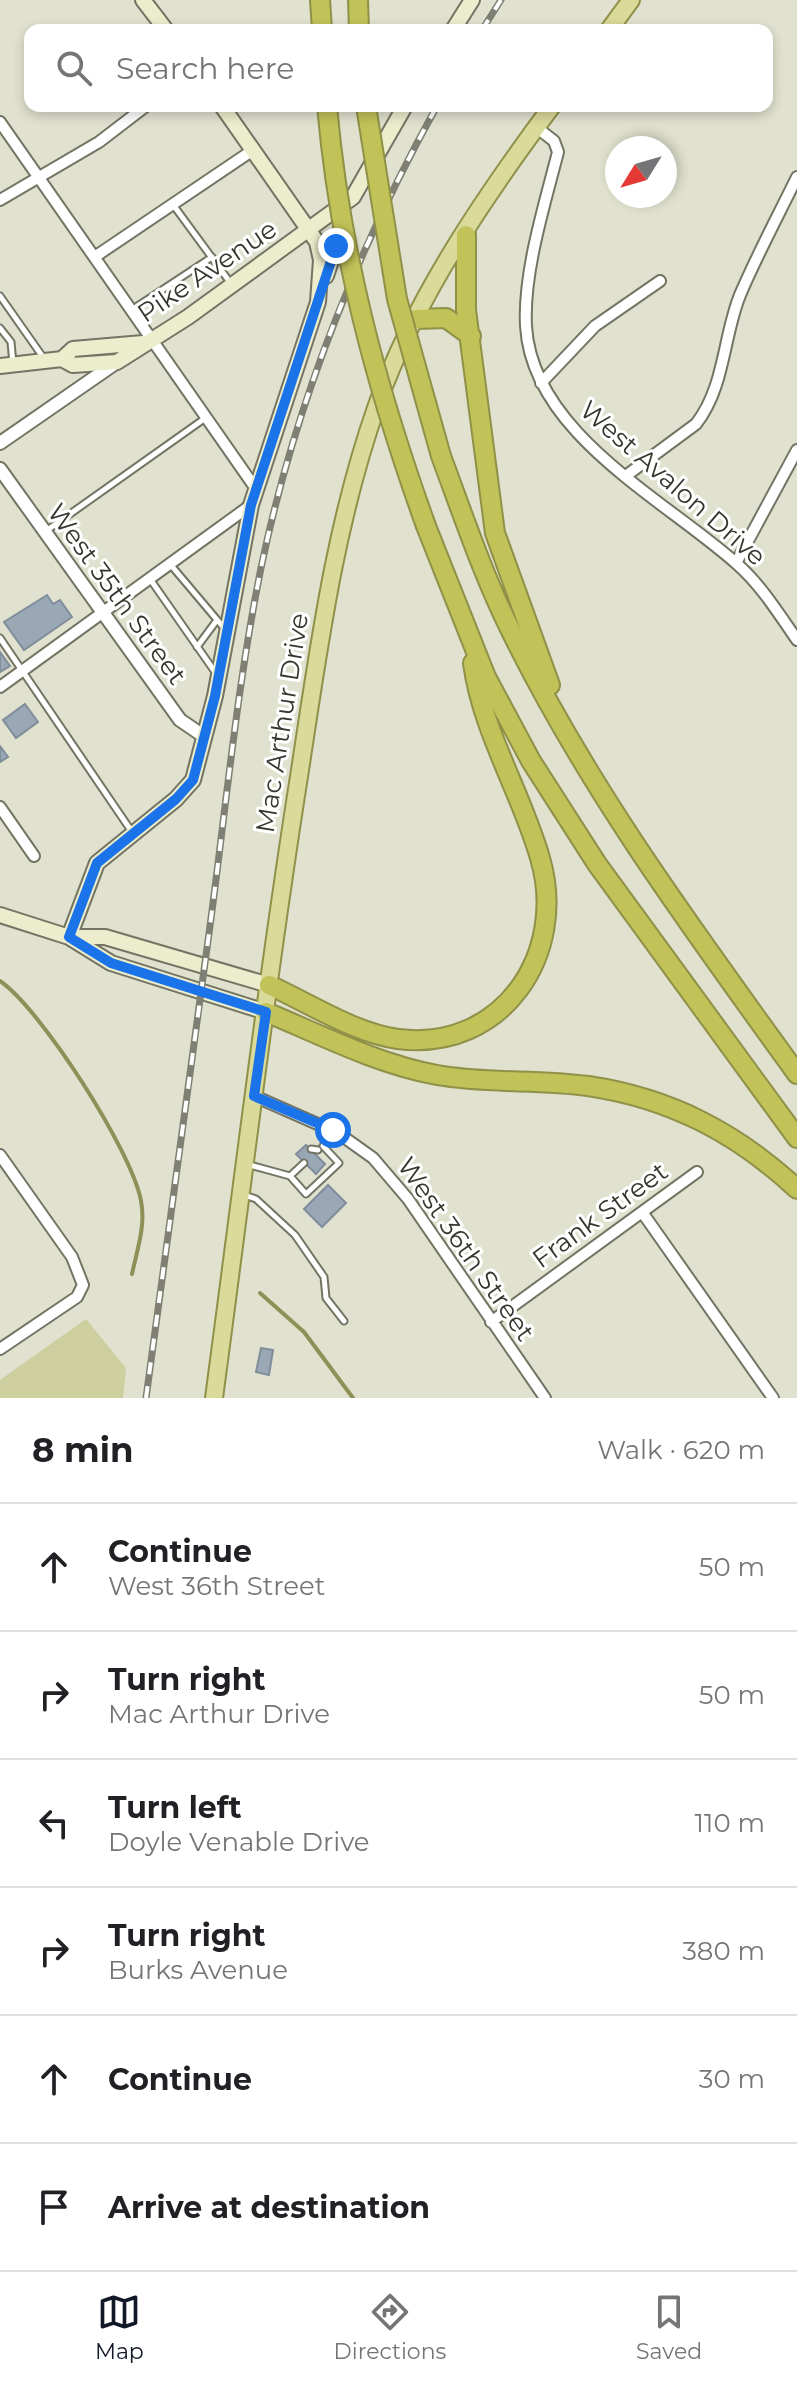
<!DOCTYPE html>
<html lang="en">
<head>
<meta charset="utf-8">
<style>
	body { margin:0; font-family:Montserrat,sans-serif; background:#f2f2f2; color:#202124 }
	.compass { position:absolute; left:605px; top:136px; width:72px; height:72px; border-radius:50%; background:#fff; box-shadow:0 4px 12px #0003; rotate:233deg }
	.stop { position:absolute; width:24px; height:24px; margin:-18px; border:6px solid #1a73e8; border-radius:50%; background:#fff }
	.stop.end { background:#1a73e8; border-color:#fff; box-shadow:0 2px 8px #0008 }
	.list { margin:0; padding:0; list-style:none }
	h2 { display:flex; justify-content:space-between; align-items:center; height:104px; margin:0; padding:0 32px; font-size:34px }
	h2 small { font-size:26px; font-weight:400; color:#757577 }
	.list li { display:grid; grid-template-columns:52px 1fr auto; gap:24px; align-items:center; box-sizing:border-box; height:128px; padding:0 32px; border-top:2px solid #e0e0e0 }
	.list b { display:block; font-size:30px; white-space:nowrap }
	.list p { margin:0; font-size:26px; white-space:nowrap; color:#757577 }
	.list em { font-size:26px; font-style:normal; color:#757577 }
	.icon { flex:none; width:44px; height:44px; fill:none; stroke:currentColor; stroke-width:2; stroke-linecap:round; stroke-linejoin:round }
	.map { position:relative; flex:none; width:797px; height:1398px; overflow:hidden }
	.search { position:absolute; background:#fff; box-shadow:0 4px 12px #0003; left:24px; right:24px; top:24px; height:88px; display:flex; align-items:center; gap:20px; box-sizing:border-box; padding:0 28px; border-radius:16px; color:#757577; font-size:30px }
	.sheet { height:872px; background:#fff }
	nav { display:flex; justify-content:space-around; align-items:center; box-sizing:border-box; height:112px; border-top:2px solid #e0e0e0; background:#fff; font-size:22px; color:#757577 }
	nav a { display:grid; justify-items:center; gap:4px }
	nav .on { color:#111827 }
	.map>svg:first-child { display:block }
	.green { fill:#cecf9f }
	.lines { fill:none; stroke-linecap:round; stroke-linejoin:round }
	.stream { stroke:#8f9057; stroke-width:4 }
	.building { fill:#9aa7b5; stroke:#808d9b; stroke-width:2 }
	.service-casing { stroke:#737463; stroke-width:9 }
	.minor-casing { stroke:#737463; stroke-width:14 }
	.tertiary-casing { stroke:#737463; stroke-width:16 }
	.secondary-casing { stroke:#737463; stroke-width:18 }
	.primary-casing { stroke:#909149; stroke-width:20 }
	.motorway-casing { stroke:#909149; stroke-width:22 }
	.service { stroke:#fff; stroke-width:5 }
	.minor { stroke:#fff; stroke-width:10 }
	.tertiary { stroke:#fff; stroke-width:12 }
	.secondary { stroke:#ecedcd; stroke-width:14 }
	.primary { stroke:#dada9b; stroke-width:16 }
	.motorway { stroke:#c1c258; stroke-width:18 }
	.rail-casing { stroke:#7f8073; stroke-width:7 }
	.rail { stroke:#fff; stroke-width:4; stroke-dasharray:12; stroke-linecap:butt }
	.motorway-bridge-casing { stroke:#909149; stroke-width:22; stroke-linecap:butt }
	.motorway-bridge { stroke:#c1c258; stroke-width:18 }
	.route { stroke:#1a73e8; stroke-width:10 }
	.labels { text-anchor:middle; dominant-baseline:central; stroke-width:6; stroke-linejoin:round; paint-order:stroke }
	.street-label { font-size:26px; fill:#35362e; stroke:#fff }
</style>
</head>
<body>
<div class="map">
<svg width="797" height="1398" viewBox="0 0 797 1398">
	<rect width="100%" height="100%" fill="#e0e1ce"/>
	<!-- green -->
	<path class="green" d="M86 1319 126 1368 123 1398H0V1380Z"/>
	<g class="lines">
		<!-- stream -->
		<path class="stream" d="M0 981C41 1009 132 1151 141 1201 146 1225 137 1250 132 1274
			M260 1293 304 1332 353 1398"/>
	</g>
	<!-- building -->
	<path class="building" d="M47 595 53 604 60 600 72 617 24 650 4 622Z
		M0 652 10 666 0 672Z
		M25 704 38 722 16 738 3 720Z
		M0 746 8 757 0 762Z
		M306 1145 325 1164 316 1174 296 1154Z
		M328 1185 346 1203 322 1227 304 1209Z
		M261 1348 273 1350 269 1375 256 1372Z"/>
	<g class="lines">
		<defs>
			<path id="service" d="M174 206 232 285
				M0 296 45 360
				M133 309 212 257
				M0 328 11 342 13 364
				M46 531 204 419
				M170 564 224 628
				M150 579 215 672
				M0 638 132 832
				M197 647 217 620
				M311 1149 318 1150
				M246 1164 290 1176 306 1194 339 1163 323 1146 333 1130
				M290 1176 304 1163
				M244 1195 256 1199 295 1235 324 1277 326 1298 344 1321"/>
			<path id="minor" d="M0 122 256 489
				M536 127 554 141 558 152C545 203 523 273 526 326 532 433 664 499 737 564 761 585 779 614 797 640
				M0 200 99 142 146 106
				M96 256 253 150
				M541 383 595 326 660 281
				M627 475 696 424C725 387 723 337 740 295 757 255 778 216 797 177
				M736 563 797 450
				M0 687 251 505
				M0 807 34 856
				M254 1096 338 1133 373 1158 408 1199 545 1398
				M0 1155 72 1257 83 1285 77 1297 0 1349
				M642 1212 773 1398
				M491 1322 697 1172"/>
			<path id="tertiary" d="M0 443 117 362
				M0 469 180 720 205 737"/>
			<path id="secondary" d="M143 0 166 30
				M453 30 472 0
				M326 276 342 227
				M62 359 73 349 143 343
				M0 366 62 359 73 365 117 362 188 317 353 197 405 106
				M0 915 69 937 111 963 266 1012
				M69 937 97 863 176 799 193 780 215 696 251 505 318 302 321 260 317 242 222 106
				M70 937H105L269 985"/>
			<path id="primary" d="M609 30 631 0
				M214 1398C242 1189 267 979 300 770 319 646 335 524 377 405 415 298 485 196 552 106"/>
			<path id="motorway" d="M320 0 322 30
				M358 0 359 30
				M466 235V310L495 533 550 685
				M416 319 446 318 471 336
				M441 456C463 515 483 575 511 631 589 790 694 931 797 1074
				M426 526 486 677 531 761 597 864 797 1138
				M269 985C309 1003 354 1033 398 1039 503 1052 568 953 540 858 521 792 482 731 473 663
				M266 1012C321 1035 377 1064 437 1075 487 1084 538 1079 588 1086 670 1098 737 1133 797 1189"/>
		</defs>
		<!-- service casing -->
		<use href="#service" class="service-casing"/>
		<!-- minor casing -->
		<use href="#minor" class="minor-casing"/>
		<!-- tertiary casing -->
		<use href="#tertiary" class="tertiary-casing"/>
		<!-- secondary casing -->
		<use href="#secondary" class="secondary-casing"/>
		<!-- primary casing -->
		<use href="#primary" class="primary-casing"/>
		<!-- motorway casing -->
		<use href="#motorway" class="motorway-casing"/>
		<!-- service -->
		<use href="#service" class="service"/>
		<!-- minor -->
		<use href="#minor" class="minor"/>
		<!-- tertiary -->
		<use href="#tertiary" class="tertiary"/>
		<!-- secondary -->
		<use href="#secondary" class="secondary"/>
		<!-- primary -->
		<use href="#primary" class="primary"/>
		<!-- motorway -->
		<use href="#motorway" class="motorway"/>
		<defs>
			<path id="rail" d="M482 30 501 0
				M146 1398C167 1241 189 1083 210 926 226 807 237 686 261 568 295 404 356 252 437 106"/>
		</defs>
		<!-- rail casing -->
		<use href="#rail" class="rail-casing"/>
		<!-- rail -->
		<use href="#rail" class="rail"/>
		<defs>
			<path id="motorway-bridge" d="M327 106C340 253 376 387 426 526
				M366 106 397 299 441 456"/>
		</defs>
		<!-- motorway-bridge casing -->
		<use href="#motorway-bridge" class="motorway-bridge-casing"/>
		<!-- motorway-bridge -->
		<use href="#motorway-bridge" class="motorway-bridge"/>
	</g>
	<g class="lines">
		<!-- route -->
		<path class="route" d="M333 1130 254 1096 266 1012 111 963 69 937 97 863 176 799 193 780 215 696 251 505 336 246"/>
	</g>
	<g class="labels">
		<!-- street labels -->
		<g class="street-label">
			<text transform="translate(207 271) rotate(-34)">Pike Avenue</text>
			<text transform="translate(673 483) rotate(41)">West Avalon Drive</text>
			<text transform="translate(117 594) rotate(54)">West 35th Street</text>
			<text transform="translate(282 723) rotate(-81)">Mac Arthur Drive</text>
			<text transform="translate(600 1215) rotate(-36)">Frank Street</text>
			<text transform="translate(466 1249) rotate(55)">West 36th Street</text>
		</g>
	</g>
</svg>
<svg class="compass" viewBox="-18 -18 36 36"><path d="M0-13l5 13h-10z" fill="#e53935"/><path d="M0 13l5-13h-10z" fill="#757577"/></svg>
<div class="stop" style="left:333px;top:1130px"></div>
<div class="stop end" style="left:336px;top:246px"></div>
<div class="search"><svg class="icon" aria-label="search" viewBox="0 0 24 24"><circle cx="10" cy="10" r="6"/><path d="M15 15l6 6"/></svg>Search here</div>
</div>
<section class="sheet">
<h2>8 min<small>Walk · 620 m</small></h2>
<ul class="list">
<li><svg class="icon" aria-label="ahead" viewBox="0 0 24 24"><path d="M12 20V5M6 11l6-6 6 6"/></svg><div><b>Continue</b><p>West 36th Street</p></div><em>50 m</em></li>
<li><svg class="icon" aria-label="right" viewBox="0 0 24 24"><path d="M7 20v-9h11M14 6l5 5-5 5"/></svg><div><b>Turn right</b><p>Mac Arthur Drive</p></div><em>50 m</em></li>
<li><svg class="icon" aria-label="left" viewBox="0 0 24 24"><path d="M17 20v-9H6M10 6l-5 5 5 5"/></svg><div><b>Turn left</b><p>Doyle Venable Drive</p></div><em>110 m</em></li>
<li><svg class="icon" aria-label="right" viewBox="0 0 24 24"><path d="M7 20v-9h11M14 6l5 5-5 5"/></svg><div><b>Turn right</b><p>Burks Avenue</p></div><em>380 m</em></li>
<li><svg class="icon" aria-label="ahead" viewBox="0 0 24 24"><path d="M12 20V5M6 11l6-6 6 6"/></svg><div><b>Continue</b></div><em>30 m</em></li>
<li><svg class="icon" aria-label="arrive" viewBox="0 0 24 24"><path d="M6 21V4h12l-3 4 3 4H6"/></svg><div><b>Arrive at destination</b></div></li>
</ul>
</section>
<nav>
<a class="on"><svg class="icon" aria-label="map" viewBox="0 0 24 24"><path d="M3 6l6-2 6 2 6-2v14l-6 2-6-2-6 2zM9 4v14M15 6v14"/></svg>Map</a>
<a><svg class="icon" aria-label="directions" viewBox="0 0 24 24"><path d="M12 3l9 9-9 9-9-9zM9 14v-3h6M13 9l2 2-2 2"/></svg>Directions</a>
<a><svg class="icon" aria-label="saved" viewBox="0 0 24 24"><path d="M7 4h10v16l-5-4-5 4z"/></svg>Saved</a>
</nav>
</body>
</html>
